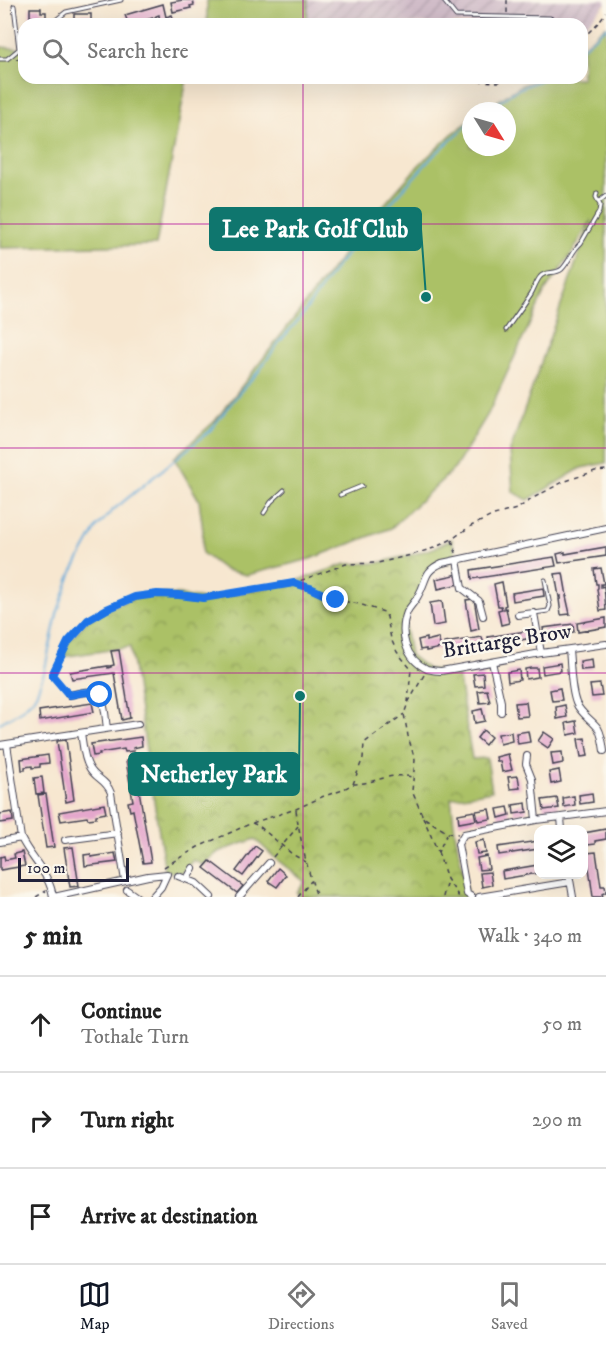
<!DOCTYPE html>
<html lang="en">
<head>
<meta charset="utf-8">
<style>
	body { margin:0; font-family:"IM FELL DW Pica",serif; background:#f6f6f6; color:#222 }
	.controls { position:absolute; right:18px; bottom:18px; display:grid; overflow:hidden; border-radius:12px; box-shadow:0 6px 24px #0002 }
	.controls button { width:54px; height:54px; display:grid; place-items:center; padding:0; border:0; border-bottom:2px solid #e0e0e0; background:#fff; color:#222; font:30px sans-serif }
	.compass { position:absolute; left:462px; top:102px; width:54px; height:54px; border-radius:50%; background:#fff; box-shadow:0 6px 24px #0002; rotate:127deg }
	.scale { position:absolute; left:18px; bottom:15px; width:111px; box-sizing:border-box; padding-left:6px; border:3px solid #22223b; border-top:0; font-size:16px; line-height:21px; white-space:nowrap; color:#22223b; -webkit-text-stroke:4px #fbf7ec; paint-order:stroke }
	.stop { position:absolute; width:18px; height:18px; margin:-14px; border:4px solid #1a73e8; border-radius:50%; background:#fff }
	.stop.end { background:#1a73e8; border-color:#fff; box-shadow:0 2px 6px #0008 }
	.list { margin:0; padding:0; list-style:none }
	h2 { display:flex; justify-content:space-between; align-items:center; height:78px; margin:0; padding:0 24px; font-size:26px }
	h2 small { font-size:20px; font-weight:400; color:#767676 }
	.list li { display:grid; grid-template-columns:39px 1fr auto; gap:18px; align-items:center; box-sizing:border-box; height:96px; padding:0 24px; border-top:2px solid #e0e0e0 }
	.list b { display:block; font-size:22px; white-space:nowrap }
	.list p { margin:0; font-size:20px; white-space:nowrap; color:#767676 }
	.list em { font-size:20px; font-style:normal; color:#767676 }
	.icon { flex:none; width:33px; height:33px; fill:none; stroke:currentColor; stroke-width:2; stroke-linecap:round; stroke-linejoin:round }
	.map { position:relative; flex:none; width:606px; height:897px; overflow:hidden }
	.search { position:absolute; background:#fff; box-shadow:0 6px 24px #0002; left:18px; right:18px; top:18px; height:66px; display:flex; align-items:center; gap:15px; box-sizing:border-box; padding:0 21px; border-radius:18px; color:#767676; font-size:22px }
	.sheet { height:366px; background:#fff }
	nav { display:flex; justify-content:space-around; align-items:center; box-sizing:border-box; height:84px; border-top:2px solid #e0e0e0; background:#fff; font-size:16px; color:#767676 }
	nav a { display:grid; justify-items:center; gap:3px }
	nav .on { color:#111827 }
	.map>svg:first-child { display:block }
	.industrial { fill:url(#industrial-furrows) }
	.green { fill:#abc166; stroke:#667250; stroke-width:1.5 }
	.park { fill:url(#park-crowns); stroke:#667250; stroke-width:1.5 }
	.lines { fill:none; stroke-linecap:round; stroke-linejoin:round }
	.stream { stroke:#64aada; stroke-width:2 }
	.building { fill:#e4a7cc }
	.service-casing { stroke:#424051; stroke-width:5 }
	.minor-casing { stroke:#424051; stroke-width:8 }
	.path { stroke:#424051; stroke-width:1.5; stroke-dasharray:4.5 4.5; stroke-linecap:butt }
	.service { stroke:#fff; stroke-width:3 }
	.minor { stroke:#fff; stroke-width:6 }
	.route { stroke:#1a73e8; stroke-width:8 }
	.grid { fill:none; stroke:#b5179e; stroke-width:1.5; stroke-opacity:0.55 }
	.labels { text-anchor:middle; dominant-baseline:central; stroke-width:5; stroke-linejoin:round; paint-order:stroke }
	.street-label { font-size:22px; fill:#22223b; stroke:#fbf7ec }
	.leader { fill:none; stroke:#0f766e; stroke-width:2 }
	.callout-dot { fill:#0f766e; stroke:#fbf7ec; stroke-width:2 }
	.callout { fill:#0f766e; stroke:#0f766e; stroke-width:2 }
	.callout-label { font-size:24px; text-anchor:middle; font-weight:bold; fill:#fff }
</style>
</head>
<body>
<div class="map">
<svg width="606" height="897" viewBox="0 0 606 897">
	<defs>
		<pattern id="industrial-furrows" width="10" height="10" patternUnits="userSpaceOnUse" patternTransform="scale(1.5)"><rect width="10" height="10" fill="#d1bdc9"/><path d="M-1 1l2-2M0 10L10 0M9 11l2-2" fill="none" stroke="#b3a2ae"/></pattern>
		<pattern id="park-crowns" width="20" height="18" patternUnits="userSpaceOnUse" patternTransform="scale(1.5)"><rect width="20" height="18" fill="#abc166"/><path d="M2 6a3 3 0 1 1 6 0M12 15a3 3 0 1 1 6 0" fill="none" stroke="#8b9c55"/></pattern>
	</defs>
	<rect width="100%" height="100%" fill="#fbf7ec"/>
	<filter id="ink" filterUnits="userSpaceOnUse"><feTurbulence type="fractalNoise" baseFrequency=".0167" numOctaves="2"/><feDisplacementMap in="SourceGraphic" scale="12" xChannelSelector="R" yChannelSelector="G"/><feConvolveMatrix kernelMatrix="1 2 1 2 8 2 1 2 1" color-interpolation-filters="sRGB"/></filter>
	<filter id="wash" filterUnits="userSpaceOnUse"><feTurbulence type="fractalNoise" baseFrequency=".008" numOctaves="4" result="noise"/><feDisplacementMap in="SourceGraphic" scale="24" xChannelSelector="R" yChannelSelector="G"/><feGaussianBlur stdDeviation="1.35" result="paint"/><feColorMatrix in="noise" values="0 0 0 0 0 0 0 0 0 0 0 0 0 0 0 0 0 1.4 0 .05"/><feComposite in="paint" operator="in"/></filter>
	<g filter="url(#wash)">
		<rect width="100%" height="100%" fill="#f7e7d0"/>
		<!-- industrial -->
		<path class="industrial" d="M308 0H606V3L582 28V24H307Z"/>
		<!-- green -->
		<path class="green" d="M207 0H308L307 24H207Z
			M606 26V463L581 468 528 500 513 492 510 451 591 220 572 253 545 291 488 414 455 468 391 528 310 559 247 575 225 570 202 553 203 531 199 500 174 458 215 421 361 231 419 165 452 134 471 120V147H507V111H483L522 85 545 78H582V47Z
			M0 47 24 49V78H187L156 245 0 248Z"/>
		<!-- park -->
		<path class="park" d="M452 539 457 560 432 568 404 622 410 655 428 669 458 673 472 759 487 758 492 791 451 798 455 832 467 894 472 897H301L297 893 305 882 275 858 255 839 218 852 203 865 193 860 182 873 165 871 130 647 61 657 68 642 88 620 107 609 135 597 157 594 179 595 203 599 229 595 291 583 346 564 378 563 411 555 434 548Z"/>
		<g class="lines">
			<!-- stream -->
			<path class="stream" d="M582 48 606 27
				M486 111 516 90 545 78
				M0 723 19 712 33 699 37 692 44 673 57 614 71 574 97 527 113 510 210 431 240 392 259 371 280 341 301 317 337 266 371 225 433 156 471 122"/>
		</g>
		<g id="blocks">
			<!-- building -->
			<path class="building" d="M183 0H193L194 5 190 6 191 8 173 12 171 2Z
				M163 4 166 17 172 15 174 24H168L167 20 160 22 159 15 156 16V17L132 24H124V21L127 20 125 15Z
				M30 8H41V12H46V20H34V17H30Z
				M74 14H91V23L74 24Z
				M606 547V556L559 563 557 554 565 552V554Z
				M554 557 556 566 472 579 471 570Z
				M601 568 604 584H601V587L604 586 606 610 600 611 597 589 598 588V584H596L594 569Z
				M563 573 567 596H566L570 614 561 615 559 599H561V596L559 597 555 574Z
				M459 574 460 584 438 589 436 579Z
				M502 582 506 605 504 606V609L506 608 509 623 501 625 498 610 502 609 501 606H498L494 584Z
				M543 588 544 596 513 601 512 593Z
				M474 599 479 629 471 631 466 600Z
				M442 601 445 624 433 626 430 603Z
				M606 618V627L578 632 577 623Z
				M573 624 574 632 544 637 543 628Z
				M532 630 533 638 489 645 488 637Z
				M482 637 484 646 446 652 444 643Z
				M426 638V641L438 638 441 648 426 651V649L420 650 418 640Z
				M119 650 130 718 122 720 114 673 72 679 70 672 108 666V668L111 667 110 666 114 665 111 651Z
				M592 659 593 669 581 670 580 661Z
				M560 663 561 671 543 674 542 666Z
				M531 668H537L538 677 526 679 525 669Z
				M519 670 520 680 508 682 507 672Z
				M483 673 484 685 475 686 473 674Z
				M600 684 602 696 592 697 590 685Z
				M560 688 562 700 552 701 550 690Z
				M487 690 490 702 480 703 478 691Z
				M526 702 528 716 517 717 515 703Z
				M92 703 94 712 40 721 39 711Z
				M565 705 567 717 557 719 556 707Z
				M482 709 485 721 475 723 473 711Z
				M576 721 578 733 568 735 566 723Z
				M483 730 491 737 485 745 477 738Z
				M528 731 530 742 518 744 516 733Z
				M511 732 512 741 500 744 498 734Z
				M544 732 554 739 548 748 538 741Z
				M141 737 142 746 133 748 134 751 125 752 124 749 99 753 100 755 93 756 91 744Z
				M585 738 588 756 581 757 578 739Z
				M66 740 74 800 66 802 57 741Z
				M562 752 563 763 553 765 551 753Z
				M508 754 512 770 502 772 500 761H497L496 757Z
				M48 755 49 763 40 764V767L32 768V766L25 767V770H22L21 759Z
				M134 760 151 862 143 863 133 810 130 811 128 802 133 801 126 761Z
				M559 770 561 782 551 784 549 772Z
				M518 776 520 788 510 789 508 777Z
				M42 777 44 793 36 794 34 778Z
				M592 793 593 802 580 804 579 795Z
				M46 794 54 847 46 848 38 795Z
				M574 796 575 805 564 807 563 798Z
				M557 798 559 808 544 810 542 800Z
				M526 803 527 812 514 814 513 805Z
				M104 804 106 813 96 815V818L88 819 87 817 61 821 59 812Z
				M508 807 510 815 499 818 497 809Z
				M489 809 491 819 478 821 476 811Z
				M474 811 476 820 459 823 458 814Z
				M12 812 13 821 0 823V814Z
				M606 829V839L595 841V844L587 845 586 843H584V833Z
				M484 840 486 853 477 854 475 842Z
				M538 841V849L499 855 498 847Z
				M255 846 262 851 243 876 236 871Z
				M73 847 79 886 70 887 64 848Z
				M22 852 25 866 0 870V857L4 856 5 860 15 858 14 854Z
				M596 852 601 886H605L606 892 602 894 603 897H593L587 853Z
				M115 853 117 862 85 866 84 855 91 854V857Z
				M487 856 489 869 479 870 477 858Z
				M210 861 243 886 237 893 204 868Z
				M538 865V873L503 879 502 871Z
				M278 868 286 875 277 887 268 881Z
				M490 872 492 885 482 887 480 873Z"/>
		</g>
	</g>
	<g filter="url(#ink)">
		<use href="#blocks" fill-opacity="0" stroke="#424051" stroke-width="1.5"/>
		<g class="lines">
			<defs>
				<path id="service" d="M443 0 456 16 550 18 562 24
					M14 6 19 49
					M51 24 66 12 121 0
					M0 59H7L24 45
					M598 202 606 196
					M506 330C514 318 523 306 531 294 534 289 536 282 540 277 546 270 555 275 562 269 570 261 573 249 581 243L599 212 600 205 596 197 597 193
					M340 495 362 486
					M264 513 271 502 284 490
					M534 613 548 611 550 606 545 580"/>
				<path id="minor" d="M606 528 442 563C422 572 428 580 418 596 415 602 410 606 407 612 399 633 405 659 427 669 431 670 437 671 441 671L541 653 606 644
					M457 560 462 588 479 601 483 616
					M518 615 534 613 541 653
					M569 650C571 667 570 687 576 703 581 714 591 719 598 728 602 735 603 743 604 751
					M492 662 501 702V712
					M69 695C76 694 87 690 94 692 106 696 105 718 107 728
					M81 733C83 743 83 757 89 767 95 779 106 779 111 793L125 881
					M7 744 21 838C31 859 50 874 53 897
					M0 745 138 724
					M527 756 526 764 532 779 536 820
					M562 830 561 817 606 811
					M65 840 118 833
					M0 842 21 838
					M569 874 573 897
					M178 876 196 883 211 897
					M187 879 193 868
					M127 890 137 897
					M54 897 148 876 167 874 161 887 152 897
					M239 897 269 863
					M472 897 467 894 458 844 464 834 536 820 561 817
					M479 897 570 882"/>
			</defs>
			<!-- service casing -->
			<use href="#service" class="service-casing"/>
			<!-- minor casing -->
			<use href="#minor" class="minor-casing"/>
			<!-- path -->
			<path class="path" d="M507 13V0
				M582 39 598 23 606 12
				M16 59 24 60
				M397 78 498 82 519 78
				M452 540 456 553
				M294 583 310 588 336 600 359 604 384 612 387 617 391 639 397 652 411 669 408 702
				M424 675 408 703 404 714 408 736 415 760 412 791 423 817 448 833 458 834
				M64 690 52 675 68 642 88 620 107 609 135 597 157 594 179 595 203 599 229 595 294 583 346 564 378 563 411 555 434 548 452 539 471 526 494 515 517 509 535 497 563 482 595 471 606 470
				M353 784C375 784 387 772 412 777
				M296 810C300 839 307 869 317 897
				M423 817 438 852 447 834
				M252 823 259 826 292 854 306 862
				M438 852 447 879 459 897
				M273 857 298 826
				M164 867 198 847 252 823 296 809 324 796 340 791 353 784 363 758 364 743 404 714
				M36 897 46 891
				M298 897 311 881
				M443 897 447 880"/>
			<!-- service -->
			<use href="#service" class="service"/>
			<!-- minor -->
			<use href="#minor" class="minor"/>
		</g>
	</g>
	<g class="lines" filter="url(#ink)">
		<!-- route -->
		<path class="route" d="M100 695C91 689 79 694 69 695L52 675 68 642 88 620 107 609 135 597 157 594 179 595 203 598 294 583 310 588 336 600"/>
	</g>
	<!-- grid -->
	<path class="grid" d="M303 0V24M303 78V897M0 224H606M0 448H606M0 673H606"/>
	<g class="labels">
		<!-- street labels -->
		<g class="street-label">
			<text transform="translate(507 641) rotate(-9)">Brittarge Brow</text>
		</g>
	</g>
	<!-- callouts -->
	<path class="leader" d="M426 297L421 229M300 696L299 774"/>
	<g class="callout-dot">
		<circle cx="426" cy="297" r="6"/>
		<circle cx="300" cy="696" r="6"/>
	</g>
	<g class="callout">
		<rect x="210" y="208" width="211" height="42" rx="6"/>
		<rect x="129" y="753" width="170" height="42" rx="6"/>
	</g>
	<g class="callout-label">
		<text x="315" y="237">Lee Park Golf Club</text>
		<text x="214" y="782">Netherley Park</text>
	</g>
</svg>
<div class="controls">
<button><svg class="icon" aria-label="layers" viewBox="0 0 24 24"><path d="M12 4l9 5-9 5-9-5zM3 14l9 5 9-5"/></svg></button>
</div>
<svg class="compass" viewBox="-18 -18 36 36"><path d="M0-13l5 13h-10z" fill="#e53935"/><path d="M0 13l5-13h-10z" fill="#767676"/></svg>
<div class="scale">100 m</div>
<div class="stop" style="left:100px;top:695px"></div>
<div class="stop end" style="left:336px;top:600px"></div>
<div class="search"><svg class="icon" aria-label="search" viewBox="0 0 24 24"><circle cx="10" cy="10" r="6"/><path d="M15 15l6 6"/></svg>Search here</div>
</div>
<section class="sheet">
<h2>5 min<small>Walk · 340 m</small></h2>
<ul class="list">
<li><svg class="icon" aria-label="ahead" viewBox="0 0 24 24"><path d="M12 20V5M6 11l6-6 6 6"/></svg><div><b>Continue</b><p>Tothale Turn</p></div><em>50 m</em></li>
<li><svg class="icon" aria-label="right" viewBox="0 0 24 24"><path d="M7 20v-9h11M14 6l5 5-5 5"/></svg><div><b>Turn right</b></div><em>290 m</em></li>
<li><svg class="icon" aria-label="arrive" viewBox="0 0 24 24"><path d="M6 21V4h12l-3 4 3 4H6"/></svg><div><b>Arrive at destination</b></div></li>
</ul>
</section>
<nav>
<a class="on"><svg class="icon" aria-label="map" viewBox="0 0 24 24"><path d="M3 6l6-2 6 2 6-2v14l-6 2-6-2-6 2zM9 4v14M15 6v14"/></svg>Map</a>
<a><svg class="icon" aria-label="directions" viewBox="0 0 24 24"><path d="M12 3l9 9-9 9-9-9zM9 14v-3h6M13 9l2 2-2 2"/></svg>Directions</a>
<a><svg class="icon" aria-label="saved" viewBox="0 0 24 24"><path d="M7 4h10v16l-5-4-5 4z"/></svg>Saved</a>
</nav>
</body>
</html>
